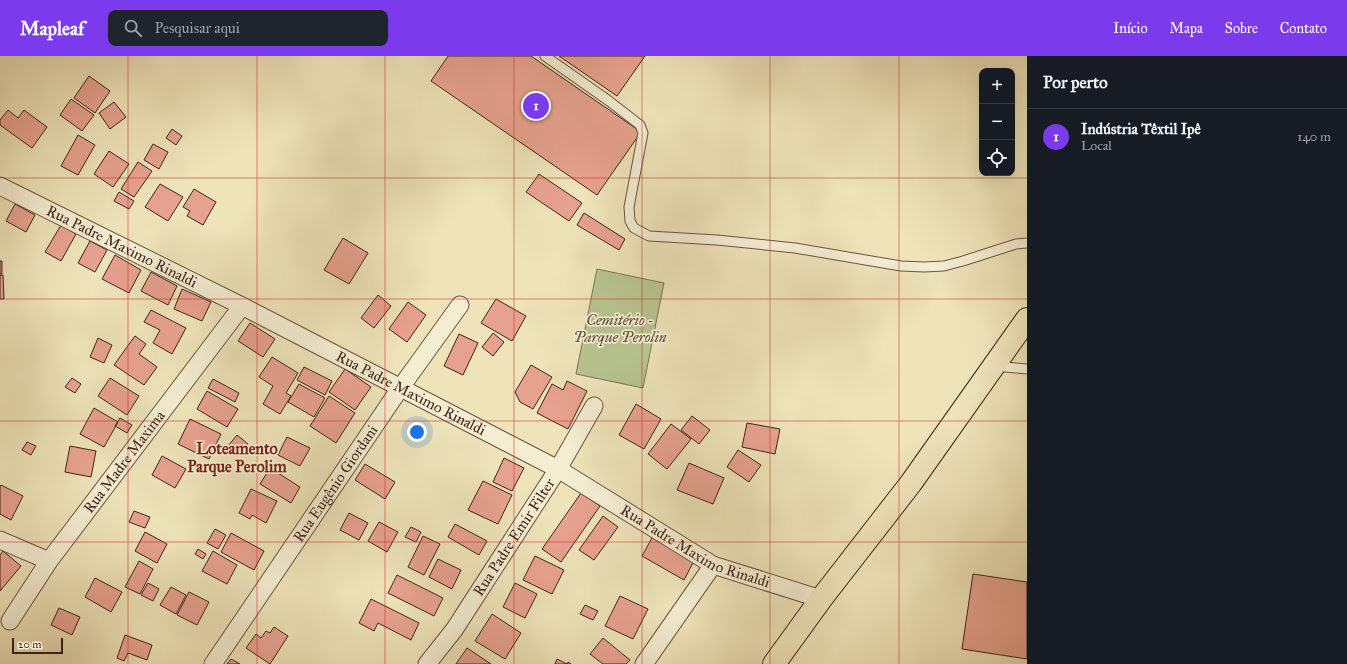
<!DOCTYPE html>
<html lang="pt">
<head>
<meta charset="utf-8">
<style>
	body { margin:0; font-family:"IM FELL Great Primer",serif; background:#20242c; color:#f1f3f6 }
	.controls { position:absolute; right:12px; top:12px; display:grid; overflow:hidden; border-radius:8px; box-shadow:0 4px 16px #0002 }
	.controls button { width:36px; height:36px; display:grid; place-items:center; padding:0; border:0; border-bottom:1px solid #363941; background:#171b24; color:#f1f3f6; font:20px sans-serif }
	.scale { position:absolute; left:12px; bottom:10px; width:51px; box-sizing:border-box; padding-left:4px; border:2px solid #422417; border-top:0; font-size:11px; line-height:14px; white-space:nowrap; color:#422417; -webkit-text-stroke:3px #f4edd2; paint-order:stroke }
	.you { position:absolute; left:417px; top:376px; width:14px; height:14px; margin:-10px; border:3px solid #fff; border-radius:50%; background:#1a73e8; box-shadow:0 0 0 6px #1a73e833 }
	.badge { display:grid; place-items:center; width:26px; height:26px; border-radius:50%; background:#7c3aed; color:#fff; font-size:13px; font-weight:700 }
	.pin { position:absolute; translate:-50% -50%; border:2px solid #fff; box-shadow:0 1px 4px #0006 }
	.list { margin:0; padding:0; list-style:none }
	h2 { display:flex; justify-content:space-between; align-items:center; height:52px; margin:0; padding:0 16px; font-size:17px }
	h2 small { font-size:13px; font-weight:400; color:#9ea1a6 }
	.list li { display:grid; grid-template-columns:26px 1fr auto; gap:12px; align-items:center; box-sizing:border-box; height:56px; padding:0 16px; border-top:1px solid #363941 }
	.list b { display:block; font-size:15px; white-space:nowrap }
	.list p { margin:0; font-size:13px; white-space:nowrap; color:#9ea1a6 }
	.list em { font-size:13px; font-style:normal; color:#9ea1a6 }
	.icon { flex:none; width:22px; height:22px; fill:none; stroke:currentColor; stroke-width:2; stroke-linecap:round; stroke-linejoin:round }
	.map { position:relative; flex:none; width:1027px; height:608px; overflow:hidden }
	header { display:flex; align-items:center; gap:24px; box-sizing:border-box; height:56px; padding:0 20px; background:#7c3aed; color:#fff }
	header strong { font-size:19px }
	nav { display:flex; gap:22px; margin-inline-start:auto; font-size:14px }
	.search { width:280px; height:36px; background:#20242c; display:flex; align-items:center; gap:10px; box-sizing:border-box; padding:0 14px; border-radius:8px; color:#9ea1a6; font-size:15px }
	main { display:flex }
	aside { flex:1; background:#171b24 }
	.map>svg:first-child { display:block }
	.green { fill:#b7c490; stroke:#7c7454 }
	.building { fill:#e7a28f; stroke:#422417 }
	.lines { fill:none; stroke-linecap:round; stroke-linejoin:round }
	.lane-casing { stroke:#6d5440; stroke-width:11 }
	.street-casing { stroke:#6d5440; stroke-width:19 }
	.primary-casing { stroke:#422417; stroke-width:24 }
	.lane { stroke:#f4edd2; stroke-width:9 }
	.street { stroke:#f4edd2; stroke-width:17 }
	.primary { stroke:#eee3b9; stroke-width:22 }
	.grid { fill:none; stroke:#d62828; stroke-width:1; stroke-opacity:0.55 }
	.labels { text-anchor:middle; dominant-baseline:central; stroke-width:3.5; stroke-linejoin:round; paint-order:stroke }
	.street-label { font-size:15px; fill:#422417; stroke:#f4edd2 }
	.park-label { font-size:15px; font-style:italic; fill:#5f4c35; stroke:#f4edd2 }
	.neighbourhood-label { font-size:16px; font-weight:bold; fill:#7a1f14; stroke:#f4edd2 }
</style>
</head>
<body>
<header>
<strong>Mapleaf</strong>
<div class="search"><svg class="icon" aria-label="search" viewBox="0 0 24 24"><circle cx="10" cy="10" r="6"/><path d="M15 15l6 6"/></svg>Pesquisar aqui</div>
<nav><a>Início</a><a>Mapa</a><a>Sobre</a><a>Contato</a></nav>
</header>
<main>
<div class="map">
<svg width="1027" height="608" viewBox="0 0 1027 608">
	<rect width="100%" height="100%" fill="#eee3b9"/>
	<filter id="stains"><feTurbulence type="fractalNoise" baseFrequency=".005" numOctaves="4"/><feColorMatrix values="0 0 0 0 .2 0 0 0 0 .09 0 0 0 0 .02 0 0 0 .5 -.17"/></filter>
	<radialGradient id="worn" r=".72"><stop offset=".6" stop-color="#630" stop-opacity="0"/><stop offset="1" stop-color="#630" stop-opacity=".3"/></radialGradient>
	<!-- green -->
	<path class="green" d="M597 213 664 227 643 332 576 318Z"/>
	<!-- building -->
	<path class="building" d="M448 0H531L641 76 597 139 431 25Z
		M559 0H645L617 40Z
		M89 20 110 35 95 57 74 42Z
		M71 43 94 59 82 75 60 59Z
		M114 46 126 61 110 73 99 57Z
		M8 54 18 62 24 54 47 71 32 92 0 69V64Z
		M172 73 182 80 176 89 166 82Z
		M78 79 95 89 78 119 61 110Z
		M153 88 168 96 159 113 144 104Z
		M109 95 129 108 113 131 94 118Z
		M138 106 152 115 134 141 121 133Z
		M539 118 582 147 569 165 526 136Z
		M160 128 183 141 168 165 145 151Z
		M194 133 216 146 203 169 187 160 190 155 183 151Z
		M119 136 134 145 129 153 114 145Z
		M15 148 35 159 26 176 6 165Z
		M584 157 625 183 619 194 577 169Z
		M61 169 76 178 61 205 45 196Z
		M343 182 368 197 349 228 324 214Z
		M90 185 107 194 95 216 78 207Z
		M115 199 141 214 129 237 102 223Z
		M0 205H2V218H0Z
		M151 216 177 230 168 249 141 235Z
		M0 219H3L4 243H0Z
		M182 233 211 246 202 265 174 253Z
		M378 239 391 250 374 272 361 262Z
		M496 243 526 260 512 285 481 267Z
		M408 246 426 259 407 286 389 273Z
		M151 254 186 272 172 298 153 287 160 274 144 266Z
		M250 267 275 283 263 301 238 285Z
		M493 277 504 286 493 300 482 291Z
		M459 278 478 287 463 319 444 310Z
		M135 280 146 288 139 298 157 311 144 329 114 309Z
		M98 282 112 289 104 307 90 301Z
		M272 301 298 317 286 337 291 340 280 358 263 348 273 330 259 321Z
		M531 309 552 321 533 353 520 346 515 336Z
		M304 311 332 325 325 339 297 324Z
		M345 313 371 331 355 354 329 336Z
		M72 322 81 328 75 337 65 331Z
		M110 322 139 340 127 359 98 340Z
		M213 323 239 337 235 346 208 332Z
		M567 325 587 335 568 373 537 357 552 328 563 334Z
		M299 328 325 342 314 361 288 346Z
		M207 335 238 353 227 371 197 353Z
		M329 340 355 357 336 387 310 370Z
		M636 348 661 363 644 393 619 379Z
		M94 352 118 366 104 391 80 378Z
		M692 360 710 374 699 388 681 374Z
		M120 362 132 369 127 377 115 370Z
		M190 363 221 378 209 403 178 388Z
		M747 367 780 373 775 398 742 391Z
		M671 368 691 383 667 413 648 398Z
		M237 379 248 388 240 399 228 390Z
		M287 381 310 392 300 410 278 399Z
		M27 386 36 390 31 399 22 394Z
		M70 390 96 395 91 421 65 416Z
		M738 394 761 409 749 426 727 411Z
		M162 400 186 413 175 432 152 419Z
		M504 402 524 412 512 435 493 426Z
		M689 407 724 422 713 448 677 434Z
		M365 408 395 426 385 443 355 424Z
		M270 412 300 431 291 447 260 428Z
		M483 425 512 439 498 468 468 454Z
		M1 429 23 440 11 464 0 458V431Z
		M251 433 277 445 266 467 252 459 250 463 239 457Z
		M581 437 600 450 561 506 542 493Z
		M134 455 150 461 145 472 129 466Z
		M349 457 368 467 359 484 340 474Z
		M603 460 618 471 594 504 579 494Z
		M379 466 398 476 387 496 368 485Z
		M455 468 487 485 479 499 448 481Z
		M411 471 421 476 416 486 405 481Z
		M215 473 226 479 218 493 207 487Z
		M145 476 167 488 157 507 135 495Z
		M231 477 264 495 254 514 221 496Z
		M423 480 440 488 424 519 408 511Z
		M653 480 695 503 684 524 642 500Z
		M198 493 206 498 203 503 195 498Z
		M3 495 21 510 0 535V499Z
		M213 495 237 509 227 528 202 515Z
		M535 500 564 514 552 538 523 524Z
		M438 503 461 514 452 533 429 521Z
		M139 505 153 513 140 538 125 531Z
		M973 518 1027 526V603L962 593Z
		M397 519 443 542 434 560 388 537Z
		M95 522 122 536 111 556 85 541Z
		M148 527 159 533 153 545 141 539Z
		M515 527 537 538 525 562 503 551Z
		M171 531 186 539 176 558 160 549Z
		M189 536 209 546 197 569 177 559Z
		M620 540 648 553 633 583 605 570Z
		M371 543 419 567 411 584 378 567 374 575 359 567Z
		M585 549 598 555 593 564 580 558Z
		M59 552 80 561 72 579 51 569Z
		M492 558 521 577 505 603 475 585Z
		M274 571 288 580 270 608 246 592 256 578 261 582 266 575 270 577Z
		M125 579 152 589 147 604 128 597 124 605 117 602Z
		M603 582 630 604 626 608H603L590 598Z
		M467 592 491 608H456Z
		M231 603 233 604 240 608H227Z
		M557 603 567 608 568 606 571 608H555Z"/>
	<g class="lines">
		<defs>
			<path id="lane" d="M545 0 609 45 640 69 643 77 629 151 630 165 634 172 649 180 717 184 795 192 901 210 924 211 944 210 963 205 1016 188 1027 187
				M995 310 1027 313"/>
			<g id="street">
				<path id="s1" d="M0 130 242 250 558 413 713 509 821 543"/>
				<path d="M0 484 49 505"/>
				<path id="s2" d="M10 565 49 505 242 250"/>
				<path id="s3" d="M213 608 401 331 460 249"/>
				<path id="s4" d="M427 608 454 574 558 413 594 350"/>
				<path d="M644 608 713 509"/>
			</g>
			<path id="primary" d="M774 608 821 543 911 427 1027 263"/>
		</defs>
		<!-- lane casing -->
		<use href="#lane" class="lane-casing"/>
		<!-- street casing -->
		<use href="#street" class="street-casing"/>
		<!-- primary casing -->
		<use href="#primary" class="primary-casing"/>
		<!-- lane -->
		<use href="#lane" class="lane"/>
		<!-- street -->
		<use href="#street" class="street"/>
		<!-- primary -->
		<use href="#primary" class="primary"/>
	</g>
	<!-- grid -->
	<path class="grid" d="M128 0V608M257 0V608M385 0V608M514 0V608M642 0V608M770 0V608M899 0V608M0 122H1027M0 243H1027M0 365H1027M0 486H1027"/>
	<g class="labels">
		<!-- street labels -->
		<g class="street-label">
			<text stroke="none"><textPath href="#s1" startOffset="136">Rua Padre Maximo Rinaldi</textPath></text>
			<text stroke="none"><textPath href="#s1" startOffset="460">Rua Padre Maximo Rinaldi</textPath></text>
			<text stroke="none"><textPath href="#s2" startOffset="196">Rua Madre Maxima</textPath></text>
			<text stroke="none"><textPath href="#s3" startOffset="218">Rua Eugênio Giordani</textPath></text>
			<text stroke="none"><textPath href="#s4" startOffset="154">Rua Padre Emir Filter</textPath></text>
			<text stroke="none"><textPath href="#s1" startOffset="784">Rua Padre Maximo Rinaldi</textPath></text>
		</g>
		<!-- park labels -->
		<g class="park-label">
			<text x="620" y="264">Cemitério -<tspan x="620" dy="17">Parque Perolin</tspan></text>
		</g>
		<!-- neighbourhood labels -->
		<g class="neighbourhood-label">
			<text x="237" y="392">Loteamento<tspan x="237" dy="18">Parque Perolim</tspan></text>
		</g>
	</g>
	<rect width="100%" height="100%" filter="url(#stains)"/>
	<rect width="100%" height="100%" fill="url(#worn)"/>
</svg>
<div class="controls">
<button>+</button>
<button>−</button>
<button><svg class="icon" aria-label="locate" viewBox="0 0 24 24"><circle cx="12" cy="12" r="6"/><path d="M12 2v4M12 18v4M2 12h4M18 12h4"/></svg></button>
</div>
<div class="scale">20 m</div>
<div class="you"></div>
<div class="pin badge" style="left:536px;top:50px">1</div>
</div>
<aside>
<h2>Por perto<small></small></h2>
<ul class="list">
<li><span class="badge">1</span><div><b>Indústria Têxtil Ipê</b><p>Local</p></div><em>140 m</em></li>
</ul>
</aside>
</main>
</body>
</html>
